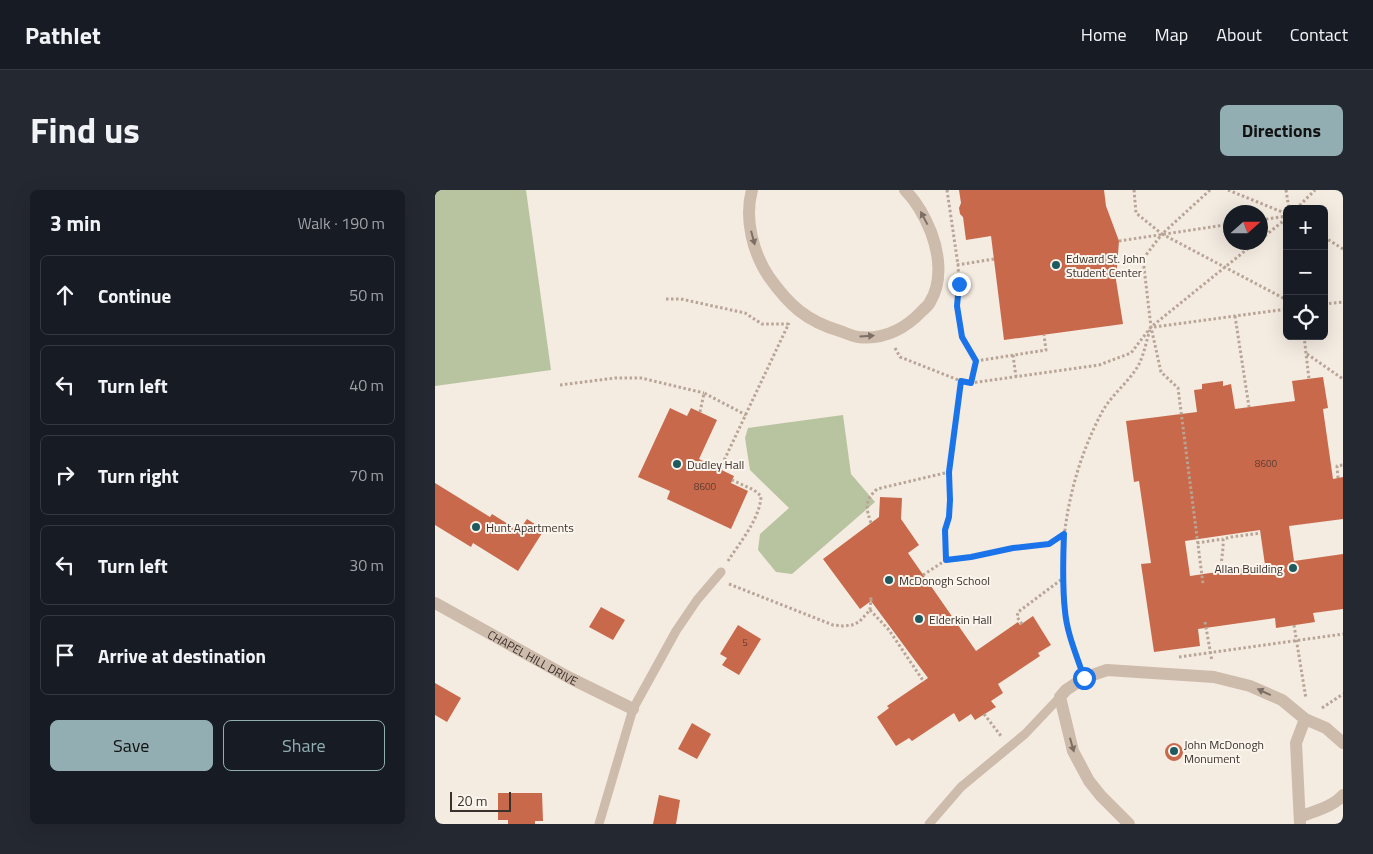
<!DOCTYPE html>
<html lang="en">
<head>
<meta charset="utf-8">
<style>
	body { margin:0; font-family:"Titillium Web",sans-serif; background:#242831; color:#f1f3f6 }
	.controls { position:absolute; right:15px; top:15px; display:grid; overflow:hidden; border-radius:8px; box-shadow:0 5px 20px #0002 }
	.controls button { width:45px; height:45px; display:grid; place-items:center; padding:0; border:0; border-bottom:1px solid #363941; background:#171b24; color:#f1f3f6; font:25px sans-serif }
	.compass { position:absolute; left:788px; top:15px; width:45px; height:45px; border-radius:50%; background:#171b24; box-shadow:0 5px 20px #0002; rotate:69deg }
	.scale { position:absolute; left:15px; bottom:12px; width:61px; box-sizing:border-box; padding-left:5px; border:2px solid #3b302b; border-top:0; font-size:14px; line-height:18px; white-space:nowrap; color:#3b302b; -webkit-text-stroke:4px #fbf5ee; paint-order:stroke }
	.stop { position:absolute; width:15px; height:15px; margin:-11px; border:4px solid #1a73e8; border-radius:50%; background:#fff }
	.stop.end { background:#1a73e8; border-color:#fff; box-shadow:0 1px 5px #0008 }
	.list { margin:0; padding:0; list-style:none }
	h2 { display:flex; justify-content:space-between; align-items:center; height:65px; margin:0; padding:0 20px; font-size:21px }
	h2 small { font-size:16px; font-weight:400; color:#9ea1a6 }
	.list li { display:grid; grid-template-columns:32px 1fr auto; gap:15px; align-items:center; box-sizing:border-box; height:80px; margin:0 10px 10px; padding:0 10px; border:1px solid #363941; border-radius:8px }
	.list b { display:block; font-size:19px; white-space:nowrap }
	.list em { font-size:16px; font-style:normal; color:#9ea1a6 }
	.actions { display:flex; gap:10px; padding:15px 20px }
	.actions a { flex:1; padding:11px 0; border:1px solid #92aeb2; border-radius:8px; text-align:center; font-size:18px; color:#92aeb2 }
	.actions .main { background:#92aeb2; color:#111 }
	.icon { flex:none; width:28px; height:28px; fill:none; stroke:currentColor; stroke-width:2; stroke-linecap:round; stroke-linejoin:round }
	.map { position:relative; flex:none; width:908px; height:634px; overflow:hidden; border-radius:8px }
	header { display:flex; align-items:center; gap:30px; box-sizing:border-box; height:70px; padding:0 25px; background:#171b24; border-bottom:1px solid #363941 }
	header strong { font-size:24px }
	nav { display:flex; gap:28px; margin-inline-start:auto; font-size:18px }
	.intro { display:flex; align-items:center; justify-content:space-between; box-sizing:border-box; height:120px; padding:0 30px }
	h1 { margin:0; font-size:35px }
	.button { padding:12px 22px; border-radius:8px; background:#92aeb2; color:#111; font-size:18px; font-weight:700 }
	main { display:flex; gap:30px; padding:0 30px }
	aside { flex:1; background:#171b24; border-radius:8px; box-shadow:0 5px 20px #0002 }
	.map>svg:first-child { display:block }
	.green { fill:#b8c4a0 }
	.building { fill:#c8694b; fill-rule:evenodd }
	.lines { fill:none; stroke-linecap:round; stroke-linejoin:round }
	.path { stroke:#b9a596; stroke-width:3; stroke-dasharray:2.5 2.5; stroke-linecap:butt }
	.service { stroke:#cdbbac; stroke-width:9 }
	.minor { stroke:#cdbbac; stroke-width:12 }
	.oneway { fill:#7d6f65 }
	.route { stroke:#1a73e8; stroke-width:6 }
	.poi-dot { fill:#1f5a5e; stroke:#fbf5ee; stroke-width:2 }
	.labels { text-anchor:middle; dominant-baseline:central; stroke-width:4; stroke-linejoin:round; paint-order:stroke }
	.number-label { font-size:10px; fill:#5e3e33 }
	.poi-label { font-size:12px; fill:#3b302b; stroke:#fbf5ee; text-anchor:start }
	.street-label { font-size:12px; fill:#3b302b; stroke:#fbf5ee }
</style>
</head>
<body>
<header>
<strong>Pathlet</strong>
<nav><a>Home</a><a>Map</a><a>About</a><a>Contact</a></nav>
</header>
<div class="intro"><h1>Find us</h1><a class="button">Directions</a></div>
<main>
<aside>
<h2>3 min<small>Walk · 190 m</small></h2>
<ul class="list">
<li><svg class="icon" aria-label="ahead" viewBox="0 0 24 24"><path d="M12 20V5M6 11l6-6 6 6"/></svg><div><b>Continue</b></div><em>50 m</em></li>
<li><svg class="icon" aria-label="left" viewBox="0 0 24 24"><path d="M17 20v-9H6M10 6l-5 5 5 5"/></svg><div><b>Turn left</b></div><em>40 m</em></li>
<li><svg class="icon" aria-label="right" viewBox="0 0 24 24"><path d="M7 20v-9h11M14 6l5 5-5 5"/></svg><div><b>Turn right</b></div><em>70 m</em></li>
<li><svg class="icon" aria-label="left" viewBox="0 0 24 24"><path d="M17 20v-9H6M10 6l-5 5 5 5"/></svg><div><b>Turn left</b></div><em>30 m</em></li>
<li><svg class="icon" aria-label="arrive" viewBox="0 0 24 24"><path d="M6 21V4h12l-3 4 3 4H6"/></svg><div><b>Arrive at destination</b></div></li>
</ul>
<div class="actions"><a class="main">Save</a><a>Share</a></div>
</aside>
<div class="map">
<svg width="908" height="634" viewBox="0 0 908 634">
	<rect width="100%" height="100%" fill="#f4ebe1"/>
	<!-- green -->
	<path class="green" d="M0 0H91L116 180 0 196Z
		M408 225 416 284 440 312 357 384 341 382 323 360 325 344 354 318 315 280 310 248 313 238Z"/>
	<!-- building -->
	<path class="building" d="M524 0H669L671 16 684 51 681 90 688 134 569 150 556 46 531 50 528 27 525 24 524 18 526 13Z
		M888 187 893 218 888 219 898 289 908 287V329L854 336 859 371 908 364V419L878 423 880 432 841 438 840 428 763 439 765 456 719 462 706 374 716 373 704 291 699 292 691 231 762 222 759 200 767 199V194L788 191V196L796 194 800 219 860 211 857 191ZM825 340 830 375 755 386 750 351Z
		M235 218 252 226 256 218 282 230 264 269 299 286 296 293 313 301 296 339 232 309 235 301 203 287Z
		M0 293 55 327 57 324 84 341 92 329 109 340 83 381 38 353 36 357 0 335Z
		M445 307 467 308 466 329 484 355 473 363 541 461 583 432 585 435 598 426 616 455 603 463 605 466 563 494 568 503 556 511 561 517 540 530 536 524 524 532 519 523 477 551 474 548 461 556 442 527 454 518 452 516 493 488 436 411 425 419 388 369 444 327Z
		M166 417 190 430 178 450 154 437Z
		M303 435 326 449 304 485 287 475 292 468 285 464Z
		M0 493 26 508 12 532 0 525Z
		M257 533 276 544 262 569 243 559Z
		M730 562a9 9 0 1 1 18 0a9 9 0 1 1-18 0Z
		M63 603H107L108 631H100V634H73V630H63Z
		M224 605 245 610 241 634H218Z"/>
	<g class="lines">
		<!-- path -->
		<path class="path" d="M512 0 523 75 524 94 522 116 527 147 541 171 536 193
			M699 0 701 23 727 44 708 69 716 137 726 182 743 198 768 394
			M775 0 727 44 852 110
			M793 0 852 24
			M851 0 854 19
			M861 19 880 0
			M826 30 852 26
			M889 47 908 59
			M826 49 852 28
			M684 51 796 34
			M522 75 559 69
			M231 109H246L310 123 327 134H353
			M889 114 908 112
			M800 126 814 217
			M719 137 852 119
			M869 146 874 189
			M460 158 465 167 526 191 536 193 664 175 696 163 716 137 821 52
			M872 164 908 189
			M578 165 581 187
			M541 171 611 160 609 145
			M125 195 180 188H206L269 203
			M265 222 269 203 311 225
			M285 279 354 133
			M903 288 902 276 908 275
			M436 333C431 318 429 311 442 299L514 282
			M762 353 788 349
			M511 370 510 340 515 327V310L514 282 526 191
			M293 371C305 352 325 329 326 306L319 300 297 290
			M787 381C785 370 789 361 788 349L796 347 826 343
			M488 385 511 370 536 367 578 358 614 354 629 344
			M294 394 398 435 408 436 417 435 424 432 435 420 436 407V411
			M435 420 454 440 489 492
			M770 432 777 471
			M587 434 582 427 583 422 627 389
			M859 435 871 509
			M744 467 908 444
			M644 474C638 457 633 440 630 422 621 356 635 283 666 224 675 206 693 193 703 176 709 165 711 152 715 140
			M887 518 908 504
			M549 524 566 546"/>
		<!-- service -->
		<path class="service" d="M164 634 198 519 241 441 262 410 286 382
			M494 634 526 597 590 544 625 507"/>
		<!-- minor -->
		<g class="minor">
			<path d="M317 0C309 29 318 63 334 87 354 115 371 131 405 141 411 143 417 146 423 147 449 150 470 139 487 121 490 118 494 115 495 112 508 91 504 63 496 42 490 27 482 12 470 0"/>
			<path id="s1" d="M0 413 135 488 198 519"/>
			<path d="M865 627C879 621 898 617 908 605"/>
			<path d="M694 634 666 606 654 591 647 578 638 561 625 507 631 500 649 488 672 480 779 487 815 496 847 510 870 529 891 538 908 553"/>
			<path d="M865 634 861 553 870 529"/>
		</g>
	</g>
	<!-- one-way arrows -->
	<defs><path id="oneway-solid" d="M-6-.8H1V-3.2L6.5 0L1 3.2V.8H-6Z" transform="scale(1.25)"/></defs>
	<g class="oneway">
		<use href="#oneway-solid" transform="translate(489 28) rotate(-118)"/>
		<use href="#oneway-solid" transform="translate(318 48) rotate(75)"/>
		<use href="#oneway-solid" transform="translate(432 146) rotate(-4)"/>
		<use href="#oneway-solid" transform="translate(829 502) rotate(-155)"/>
		<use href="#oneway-solid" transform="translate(637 555) rotate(74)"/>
	</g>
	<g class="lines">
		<!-- route -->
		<path class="route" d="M524 94 522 116 527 147 541 171 536 193 526 191 514 282 515 310 514 327 510 340 511 370 536 367 578 358 614 354 629 344C628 370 627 395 630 421 632 444 642 466 649 488"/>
	</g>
	<!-- markers -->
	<g class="poi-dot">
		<circle cx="621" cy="75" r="5"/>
		<circle cx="242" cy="274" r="5"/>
		<circle cx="41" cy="337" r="5"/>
		<circle cx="858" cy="378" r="5"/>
		<circle cx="454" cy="390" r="5"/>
		<circle cx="484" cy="429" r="5"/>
		<circle cx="739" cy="561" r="5"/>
	</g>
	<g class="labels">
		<!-- number labels -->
		<g class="number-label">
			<text x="831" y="273">8600</text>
			<text x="270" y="296">8600</text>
			<text x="310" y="452">5</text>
		</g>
		<!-- poi labels -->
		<g class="poi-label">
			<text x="631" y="68">Edward St. John<tspan x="631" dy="14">Student Center</tspan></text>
			<text x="252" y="274">Dudley Hall</text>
			<text x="51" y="337">Hunt Apartments</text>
			<text x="848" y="378" text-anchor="end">Allan Building</text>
			<text x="464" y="390">McDonogh School</text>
			<text x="494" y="429">Elderkin Hall</text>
			<text x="749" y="554">John McDonogh<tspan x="749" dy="14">Monument</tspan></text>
		</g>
		<!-- street labels -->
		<g class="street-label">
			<text stroke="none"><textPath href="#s1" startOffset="112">CHAPEL HILL DRIVE</textPath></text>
		</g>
	</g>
</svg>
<div class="controls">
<button>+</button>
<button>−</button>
<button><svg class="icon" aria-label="locate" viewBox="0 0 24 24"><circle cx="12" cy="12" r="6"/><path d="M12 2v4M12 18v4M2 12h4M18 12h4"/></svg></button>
</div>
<svg class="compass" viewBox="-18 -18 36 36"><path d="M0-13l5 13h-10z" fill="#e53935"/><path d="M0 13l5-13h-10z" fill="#9ea1a6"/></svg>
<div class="scale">20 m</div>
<div class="stop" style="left:649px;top:488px"></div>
<div class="stop end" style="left:524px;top:94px"></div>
</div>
</main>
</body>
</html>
